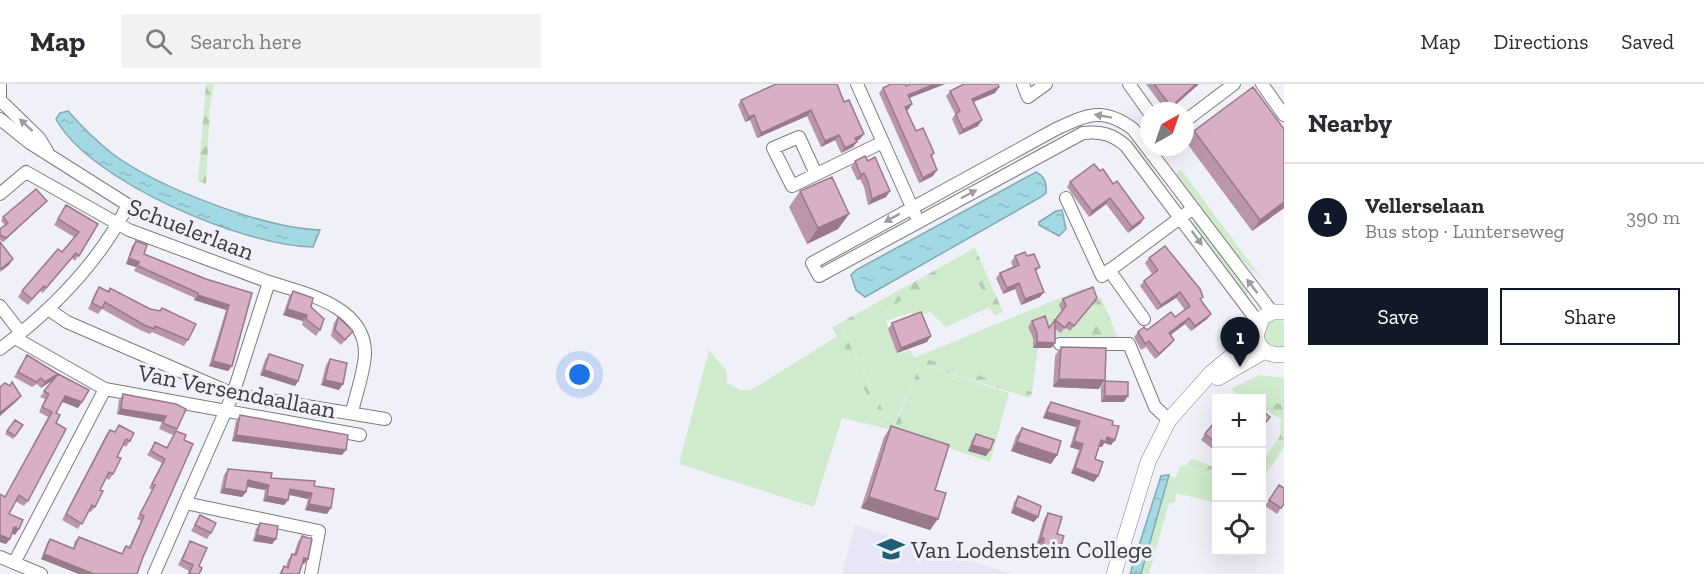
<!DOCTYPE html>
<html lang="en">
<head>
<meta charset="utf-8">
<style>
	body { margin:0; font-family:"Zilla Slab",serif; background:#f2f2f3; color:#2b2b33 }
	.controls { position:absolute; right:18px; bottom:18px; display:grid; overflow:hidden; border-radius:0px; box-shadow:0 6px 24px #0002 }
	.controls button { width:54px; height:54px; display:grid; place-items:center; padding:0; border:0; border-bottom:2px solid #e1e1e2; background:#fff; color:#2b2b33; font:30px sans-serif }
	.compass { position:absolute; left:1140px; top:18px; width:54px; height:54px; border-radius:50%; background:#fff; box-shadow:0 6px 24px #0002; rotate:40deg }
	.you { position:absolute; left:580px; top:291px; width:21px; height:21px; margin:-15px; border:4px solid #fff; border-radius:50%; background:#1a73e8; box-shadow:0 0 0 9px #1a73e833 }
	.badge { display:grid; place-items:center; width:39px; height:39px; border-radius:50%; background:#111827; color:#fff; font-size:20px; font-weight:700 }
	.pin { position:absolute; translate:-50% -50px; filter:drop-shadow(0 2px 3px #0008) }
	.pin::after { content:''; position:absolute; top:32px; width:21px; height:18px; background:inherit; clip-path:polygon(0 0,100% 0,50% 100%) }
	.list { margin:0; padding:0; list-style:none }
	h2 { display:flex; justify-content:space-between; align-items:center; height:78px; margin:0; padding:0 24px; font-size:26px }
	h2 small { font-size:20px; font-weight:400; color:#7c7c81 }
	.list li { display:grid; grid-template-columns:39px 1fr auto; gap:18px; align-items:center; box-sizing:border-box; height:108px; padding:0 24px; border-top:2px solid #e1e1e2 }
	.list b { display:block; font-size:22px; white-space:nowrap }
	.list p { margin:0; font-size:20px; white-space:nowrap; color:#7c7c81 }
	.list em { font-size:20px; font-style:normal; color:#7c7c81 }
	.actions { display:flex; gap:12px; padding:18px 24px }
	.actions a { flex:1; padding:14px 0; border:2px solid #111827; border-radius:0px; text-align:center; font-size:21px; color:#111827 }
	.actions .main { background:#111827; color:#fff }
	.icon { flex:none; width:33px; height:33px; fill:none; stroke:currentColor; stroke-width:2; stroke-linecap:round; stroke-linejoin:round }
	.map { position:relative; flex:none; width:1284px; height:490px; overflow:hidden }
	header { display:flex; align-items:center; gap:36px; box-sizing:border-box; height:84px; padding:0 30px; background:#fff; border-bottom:2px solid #e1e1e2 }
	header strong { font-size:28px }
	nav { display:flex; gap:33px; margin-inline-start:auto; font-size:21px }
	.search { width:420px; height:54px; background:#f2f2f3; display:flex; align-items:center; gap:15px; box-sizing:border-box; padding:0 21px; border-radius:0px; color:#7c7c81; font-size:22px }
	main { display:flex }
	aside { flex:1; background:#fff }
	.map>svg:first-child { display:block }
	.built { fill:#e5e5f6 }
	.green { fill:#cfeacc }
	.forest { fill:url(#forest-firs) }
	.water { fill:url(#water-ripples); stroke:#83aab2; stroke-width:1.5 }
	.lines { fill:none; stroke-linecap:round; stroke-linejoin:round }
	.minor-casing { stroke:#7b7b82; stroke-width:14 }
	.major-casing { stroke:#7b7b82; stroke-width:16 }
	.minor { stroke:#fff; stroke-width:12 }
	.major { stroke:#fff; stroke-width:15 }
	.wall { fill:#bb96aa }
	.shaded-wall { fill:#987a8b }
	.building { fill:#d9afc6; stroke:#987a8b; stroke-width:1.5 }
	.oneway { fill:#9d9d9f }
	.labels { text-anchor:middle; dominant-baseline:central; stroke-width:6; stroke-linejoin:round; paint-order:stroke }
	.street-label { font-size:24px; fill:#3b3b3f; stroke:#f0f0f9 }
	.poi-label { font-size:24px; fill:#3b3b3f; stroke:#f0f0f9; text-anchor:start }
</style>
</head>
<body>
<header>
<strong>Map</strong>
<div class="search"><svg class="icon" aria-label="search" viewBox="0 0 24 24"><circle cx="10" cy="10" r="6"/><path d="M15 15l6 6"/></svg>Search here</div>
<nav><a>Map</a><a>Directions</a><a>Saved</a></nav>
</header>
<main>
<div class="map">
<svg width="1284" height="490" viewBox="0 0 1284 490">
	<defs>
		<pattern id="forest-firs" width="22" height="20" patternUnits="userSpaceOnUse" patternTransform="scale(1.5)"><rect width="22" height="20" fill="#cfeacc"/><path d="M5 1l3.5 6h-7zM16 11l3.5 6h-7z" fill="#b3cab0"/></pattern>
		<pattern id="water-ripples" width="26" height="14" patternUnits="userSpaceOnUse" patternTransform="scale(1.5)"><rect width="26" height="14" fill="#a2d9e3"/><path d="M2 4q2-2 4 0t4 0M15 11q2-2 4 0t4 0" fill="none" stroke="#8cbbc4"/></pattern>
	</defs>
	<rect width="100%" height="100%" fill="#f0f0f9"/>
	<!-- built -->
	<path class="built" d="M855 441 1012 490H842Z"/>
	<!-- green -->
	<path class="green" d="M1179 86 1182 87 1263 196 1230 165 1175 92Z
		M1197 136 1250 208 1244 212 1191 140Z
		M970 177 990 223 946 243 930 228 913 233 911 228 886 237 898 270 910 266 914 274 1084 204 1090 219 1094 265 1038 263 1032 308 923 274 894 341 890 340 844 248Z
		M1274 235 1284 237V263C1274 266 1269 262 1263 254L1266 240Z
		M838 252 884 344 842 334 814 423 679 380 709 266 726 286 727 299 740 306H751Z
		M926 282 1009 309 990 378 898 347Z
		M1259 291 1284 294V321L1231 305Z
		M1181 381 1216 394V419L1176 409 1175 418 1169 419 1149 490H1141L1169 391 1175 394Z"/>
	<!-- forest -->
	<path class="forest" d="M206 0H214L210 22 206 100 198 97Z
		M975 164 1003 228 994 232 969 178 844 249 890 340 895 341 923 274 1032 308 1030 314 926 282 898 347 884 344 833 243Z
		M1101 214 1123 265 1121 267 1094 265 1082 240 1090 219Z
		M1231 305 1284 321V363L1262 396V378L1280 352 1281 335 1262 324V314H1241Z
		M1194 375 1216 384V394L1185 382 1190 376Z"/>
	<!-- water -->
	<path class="water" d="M68 27C82 43 96 57 114 71 160 104 263 144 320 146L313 163C243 162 89 97 56 35L60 29Z
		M1036 88C1045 93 1047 99 1046 109L1041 113 865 213 856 206 851 191 856 186Z
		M1062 126 1066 145 1059 152 1039 141V138L1056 127Z
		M1169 391 1141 490H1130L1161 392Z"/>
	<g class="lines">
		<defs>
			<path id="minor" d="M857 0 915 130
				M1023 0 1028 13 1046 0
				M1129 0 1149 28
				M1262 0 1284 31
				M0 16 39 54 47 67
				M0 17V0
				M0 35 30 59 128 121C99 178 51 227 0 265
				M1185 37 1234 0
				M816 90 799 53 773 64 792 102 883 58
				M0 110 26 88 129 146 269 198 233 310 154 490
				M1066 114 1102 192 1188 128
				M1109 186 1144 235
				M269 198C304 209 366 222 365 270 364 289 356 310 352 328
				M0 222 21 249
				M48 225 67 238 233 310 385 335
				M1258 238 1126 62C1112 50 1101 47 1083 49L819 192 812 179 1056 45C1087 31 1103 22 1133 45L1272 228
				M1060 260H1129L1155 323 1169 336
				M105 305 360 351
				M185 419 319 447 311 490
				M0 473 41 490
				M14 479 105 305 15 254"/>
			<path id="major" d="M1284 228H1272L1262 234 1256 252C1259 266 1270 273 1284 270
				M1218 294 1265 267
				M1114 490 1148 378 1169 336 1211 289 1256 252"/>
		</defs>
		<!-- minor casing -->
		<use href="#minor" class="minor-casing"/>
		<!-- major casing -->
		<use href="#major" class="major-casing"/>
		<!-- minor -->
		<use href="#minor" class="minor"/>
		<!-- major -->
		<use href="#major" class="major"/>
	</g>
	<!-- wall -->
	<path class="wall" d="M776 0 860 55 857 57 853 63 841 69 835 56 821 63 807 32 757 54 750 36 745 38 738 21 741 16Z
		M910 0H945L909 14 912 20 906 26 916 47 934 69 932 73 933 92 919 99 879 9 883 4 906 2Z
		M1146 0H1199L1169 27H1166Z
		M999 3 995 9 974 18 978 42 959 51 952 35 955 30 946 12 950 7Z
		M1194 47 1284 124 1252 147 1186 58Z
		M855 77H868L890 107 886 113 868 121 864 103 860 95 857 96 851 83Z
		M1100 87 1113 100 1141 139 1128 149 1106 120 1089 133 1067 103 1070 98Z
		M800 107 849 130 838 145 807 160 789 123Z
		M47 117 44 120 3 158 0 156V145L5 141 1 137 3 133Z
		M66 121 98 140 75 177 72 174 43 209 40 207 28 221 18 213 22 207 62 168 74 153 54 141Z
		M136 157 144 170 206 195 252 209 232 282 228 287 209 282 226 226 194 216 195 214 134 187 136 183 126 180 132 162Z
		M1015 172H1027L1040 183 1036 187 1040 213 1021 221 1015 205 1003 210 996 194 1000 189 1013 183 1011 178Z
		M1149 174 1201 216 1211 230 1207 235 1191 247 1185 240 1171 251 1174 256 1170 261 1155 275 1146 263 1141 266 1134 253 1138 248 1147 246 1175 233 1185 226 1176 214 1157 226 1140 202 1144 197 1152 190 1145 179Z
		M99 203 108 207 110 204 150 225 159 227 162 224 188 256 184 262 152 248 150 250 140 246 102 225 98 230 88 225 95 209Z
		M293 207 320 246 316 252 302 241 303 237 283 231 289 213Z
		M1097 214 1070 247 1065 243 1061 249 1055 245V259L1051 264H1033V254L1028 243 1032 237 1049 244 1062 228 1059 221 1063 215Z
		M338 233 353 247 341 261 331 252 334 239Z
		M892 239 927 258 897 269 888 245Z
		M1061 263 1099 305 1053 303 1055 272Z
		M269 270 298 297 295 302 260 291 265 276Z
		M27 271 82 318 78 324 62 318 56 329V339L28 417 24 422 15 417 9 430 15 451 12 449 6 460 0 458V410L5 413 48 333 39 328 45 315 40 313 53 296 41 304 37 300 32 303 14 293Z
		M330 275 339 306 321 301 326 281Z
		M1105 297 1124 318H1101V303Z
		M123 310 186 325 177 345 173 351 159 345 162 338 117 330 119 316Z
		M1051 318 1112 341 1111 361 1104 359 1102 363 1099 362 1095 375 1098 392 1094 398 1071 389 1079 366 1070 363 1076 343 1043 334 1047 323Z
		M240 331 342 371 232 357 236 337Z
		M15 336 23 341 13 355 5 350Z
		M119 341 130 357 126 363 123 361 117 373 113 390 109 396 106 394 100 406 95 423 91 428 88 427 78 445 62 436 106 351 110 346 115 348Z
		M891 342 935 406 930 446 861 424 884 353Z
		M1216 342V363L1214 366 1201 356 1205 350Z
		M1022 344 1051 380 1011 367 1016 352Z
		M176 347 184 356 137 490H79L41 475 47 459 50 455 73 464 75 457 79 453 122 469 126 462 129 463 141 437 137 435 152 406 149 404 162 379 147 371 155 358 167 363Z
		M976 350 990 366 986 372 968 367 972 356Z
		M228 385 314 402 327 430 305 426 308 415 289 411 288 416 284 421 263 417 265 406 247 403 246 408 242 413 220 409 224 391Z
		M1279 401 1281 424 1277 430 1265 422Z
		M1018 412 1034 438 1011 429 1014 418Z
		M1048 429 1057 450 1059 467 1055 473H1038L1040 460 1037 459 1044 435Z
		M200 431 211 449 207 455 191 447Z
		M260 439 276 455 272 460 253 457 256 445Z
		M302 452 304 480H302L299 490H279L284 482 286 483 288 476 292 470H294L298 458Z
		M190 457 199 482V490H187L189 487 178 481Z"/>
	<!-- shaded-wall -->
	<path class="shaded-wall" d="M935 0H945L904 16 908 11Z
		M1196 0H1199L1168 27 1171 23Z
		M999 3 995 9 968 20 972 15Z
		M912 20 908 26 901 29 905 23Z
		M811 26 807 32 757 54 761 49Z
		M754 31 750 36 745 38 749 33Z
		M982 36 978 42 959 51 963 46Z
		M864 50 860 55 852 59 855 54Z
		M839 51 835 56 821 63 825 57Z
		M857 58 853 63 841 69 845 64Z
		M937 86 933 92 919 99 923 94Z
		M864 89 860 95 857 96 861 91Z
		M890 107 886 113 868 121 872 115Z
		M1110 114 1106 120 1089 133 1092 127Z
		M47 117 44 120 3 158 6 154Z
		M1284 118V124L1252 147 1260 136Z
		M849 130 838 145 807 160 818 144Z
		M1144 134 1141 139 1128 149 1132 143Z
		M129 174 139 178 136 183 126 180Z
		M13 175 9 181 0 188 1 185Z
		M1019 199 1015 205 1003 210 1007 204Z
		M1044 208 1040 213 1021 221 1025 215Z
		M1180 208 1176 214 1157 226 1161 221Z
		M198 211 229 221 226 226 194 216Z
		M287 225 307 231 303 237 283 231Z
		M1211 230 1207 235 1191 247 1195 242Z
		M1189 234 1185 240 1165 254 1169 249Z
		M931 252 927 258 897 269 901 264Z
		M1174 256 1170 261 1155 275 1159 270Z
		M1037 258 1055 259 1051 264H1033Z
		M213 277 232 282 228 287 209 282Z
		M264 286 298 297 295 302 260 291Z
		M58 290 54 295 41 304 45 298Z
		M1059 295 1105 296 1099 305 1053 303Z
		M325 296 343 300 339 306 321 301Z
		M21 312 17 317 0 332V329Z
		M65 312 82 318 78 324 61 317Z
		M1105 312H1128L1124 318H1101Z
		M121 325 166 332 162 338 117 330Z
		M1047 328 1080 337 1076 343 1043 334Z
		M236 351 346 366 342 371 232 357Z
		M1107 353 1115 356 1111 361 1104 359 1102 363 1097 362 1101 356Z
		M1074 357 1083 360 1079 366 1070 363Z
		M1017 358 1057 371 1051 380 1011 367Z
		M972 361 990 366 986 372 968 367Z
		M1075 384 1098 392 1094 398 1071 389Z
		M248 396 269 401 265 406 244 402Z
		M224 404 246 408 242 413 220 409Z
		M290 405 312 409 308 415 286 410Z
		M267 412 288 416 284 421 263 417Z
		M869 413 938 435 930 446 861 424Z
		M309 420 331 424 327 430 305 426Z
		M1015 423 1038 433 1034 438 1011 429Z
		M14 443 19 445 15 451 10 449Z
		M0 451 10 455 6 460 0 458Z
		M257 451 276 455 272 460 253 457Z
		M1041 453 1044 454 1040 460 1037 459Z
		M1042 467H1059L1055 473H1038Z
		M44 470 94 490H79L41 475Z
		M304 474 308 475 304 480 300 479Z"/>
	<!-- building -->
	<path class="building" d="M776 0H837L844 18 849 16 864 50 855 54 857 58 845 64 839 51 825 57 811 26 761 49 754 31 749 33 741 16Z
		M891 0H905L906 2 910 0H935L908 11 912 20 905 23 916 47 923 44 934 69 931 71 937 86 923 94 883 4Z
		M964 0H998L999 3 972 15 982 36 963 46 956 30 960 27 950 7Z
		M1154 0H1196L1171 23Z
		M1253 3 1284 45V118L1260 136 1194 47Z
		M865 72 868 77 875 73 890 107 872 115 868 97 864 89 861 91 855 77Z
		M1094 80 1100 87 1103 85 1113 100 1117 97 1144 134 1132 143 1110 114 1092 127 1070 98Z
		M832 93 849 130 818 144 800 107Z
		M36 105 47 117 6 154 0 151V145L8 139 3 133Z
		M66 121 98 140 79 172 76 169 46 204 44 202 32 215 22 207 58 165 62 168 79 148 58 135Z
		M136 157 147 161 144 170 206 195 252 209 232 282 213 277 229 221 198 211V209L138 182 139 178 129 174Z
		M0 158 13 175 1 185 0 184Z
		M1165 162 1200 205 1203 213 1200 215 1211 230 1195 242 1189 234 1169 249 1174 256 1159 270 1149 257 1145 260 1138 248 1144 243 1147 246 1171 228 1175 233 1190 222 1180 208 1161 221 1144 197 1158 186 1149 174Z
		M1025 168 1027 172 1034 170 1040 183 1035 185 1044 208 1025 215 1019 199 1007 204 1000 189 1019 181 1015 172Z
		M99 203 109 208 110 204 150 225 160 227 162 224 196 240 188 256 155 242 154 245 144 241 105 218 102 224 92 219Z
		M1093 203 1097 214 1074 242 1069 238 1065 244 1055 236V259L1037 258V249L1032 237 1045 232 1049 244 1066 222 1063 215Z
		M293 207 313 214 311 223 324 235 320 246 306 235 307 231 287 225Z
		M921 228 931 252 901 264 892 239Z
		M338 233 353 247 345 256 335 246Z
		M1061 263 1106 264 1105 296 1059 295Z
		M269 270 303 281 298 297 264 286Z
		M27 271 58 290 45 298 41 294 36 298 18 288Z
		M330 275 347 279 343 300 325 296Z
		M58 290 89 306 82 318 65 312 56 329 60 331 56 339 66 345 28 417 19 411 9 430 23 436 19 445 14 443 10 455 0 451V410L5 413 52 328 42 323 49 310 44 307Z
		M1105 297 1128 298V312H1105Z
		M12 298 21 312 0 329V303L5 299 10 302Z
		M123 310 176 320 186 325 177 345 163 339 166 332 121 325Z
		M1051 318 1113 337 1112 341 1119 342 1115 356 1107 353 1106 358 1101 356 1095 375 1103 378 1098 392 1075 384 1083 360 1074 357 1080 337 1047 328Z
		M1262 326 1270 333 1262 343Z
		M240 331 348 351 346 366 236 351Z
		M15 336 23 341 15 352 7 347Z
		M1213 340 1216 342V359L1205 350Z
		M119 341 134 349 130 357 126 355 117 373 121 374 113 390 109 388 100 406 103 407 95 423 92 421 82 440 66 430 110 346 115 348Z
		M891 342 949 361 935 406 946 409 938 435 869 413Z
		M1022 344 1061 357 1057 371 1017 358Z
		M176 347 186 351 184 356 193 360 143 473 137 490H94L44 470 50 455 74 465 79 453 122 470 126 462 130 464 144 432 140 430 155 401 152 400 165 375 151 367 155 358 167 364Z
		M976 350 994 356 990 366 972 361Z
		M228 385 272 389 271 394 315 397 314 402 334 405 331 424 309 420 312 409 290 405 288 416 267 412 269 401 248 396 246 408 224 404Z
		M1279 401 1284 404V420L1281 424 1269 416Z
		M1018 412 1041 422 1038 433 1015 423Z
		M1048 429 1062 433 1057 450 1064 452 1059 467H1042L1044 454 1041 453Z
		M200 431 216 439 211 449 195 441Z
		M260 439 278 442 276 455 257 451Z
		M302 452 312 455 308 475 304 474 299 490H281L284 482 288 484 292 470 296 471Z
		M190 457 207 464 199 482 202 484 199 490H189L193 481 182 476Z"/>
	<!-- one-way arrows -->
	<defs><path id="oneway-solid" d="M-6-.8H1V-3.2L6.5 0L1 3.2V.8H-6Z" transform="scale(1.5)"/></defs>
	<g class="oneway">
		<use href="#oneway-solid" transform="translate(1103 32) rotate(-170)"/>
		<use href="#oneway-solid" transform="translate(26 41) rotate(-137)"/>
		<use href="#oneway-solid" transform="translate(969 110) rotate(-28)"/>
		<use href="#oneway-solid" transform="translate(892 134) rotate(151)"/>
		<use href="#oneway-solid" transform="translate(1197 154) rotate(54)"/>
		<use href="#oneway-solid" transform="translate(1252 202) rotate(-127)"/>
	</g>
	<!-- icons -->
	<defs>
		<symbol id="school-bare" viewBox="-9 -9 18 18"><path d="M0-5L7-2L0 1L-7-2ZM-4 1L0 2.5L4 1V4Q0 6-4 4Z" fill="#215d75" stroke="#f0f0f9" stroke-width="2.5" paint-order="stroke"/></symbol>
	</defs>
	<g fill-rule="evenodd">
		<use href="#school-bare" x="872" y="446" width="38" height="38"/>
	</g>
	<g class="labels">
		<!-- street labels -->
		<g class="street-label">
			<text transform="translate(191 145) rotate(21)">Schuelerlaan</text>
			<text transform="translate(237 307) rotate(11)">Van Versendaallaan</text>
		</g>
		<!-- poi labels -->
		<g class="poi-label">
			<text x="911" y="465">Van Lodenstein College</text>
		</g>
	</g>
</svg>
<div class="controls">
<button>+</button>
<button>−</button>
<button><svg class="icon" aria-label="locate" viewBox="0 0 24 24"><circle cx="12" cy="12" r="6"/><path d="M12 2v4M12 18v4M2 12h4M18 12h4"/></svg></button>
</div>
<svg class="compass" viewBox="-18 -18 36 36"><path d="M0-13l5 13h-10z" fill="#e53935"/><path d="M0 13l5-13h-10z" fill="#7c7c81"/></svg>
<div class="you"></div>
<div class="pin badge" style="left:1240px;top:283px">1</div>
</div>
<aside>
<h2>Nearby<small></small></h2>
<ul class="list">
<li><span class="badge">1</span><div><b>Vellerselaan</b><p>Bus stop · Lunterseweg</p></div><em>390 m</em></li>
</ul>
<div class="actions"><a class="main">Save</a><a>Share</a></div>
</aside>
</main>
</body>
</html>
